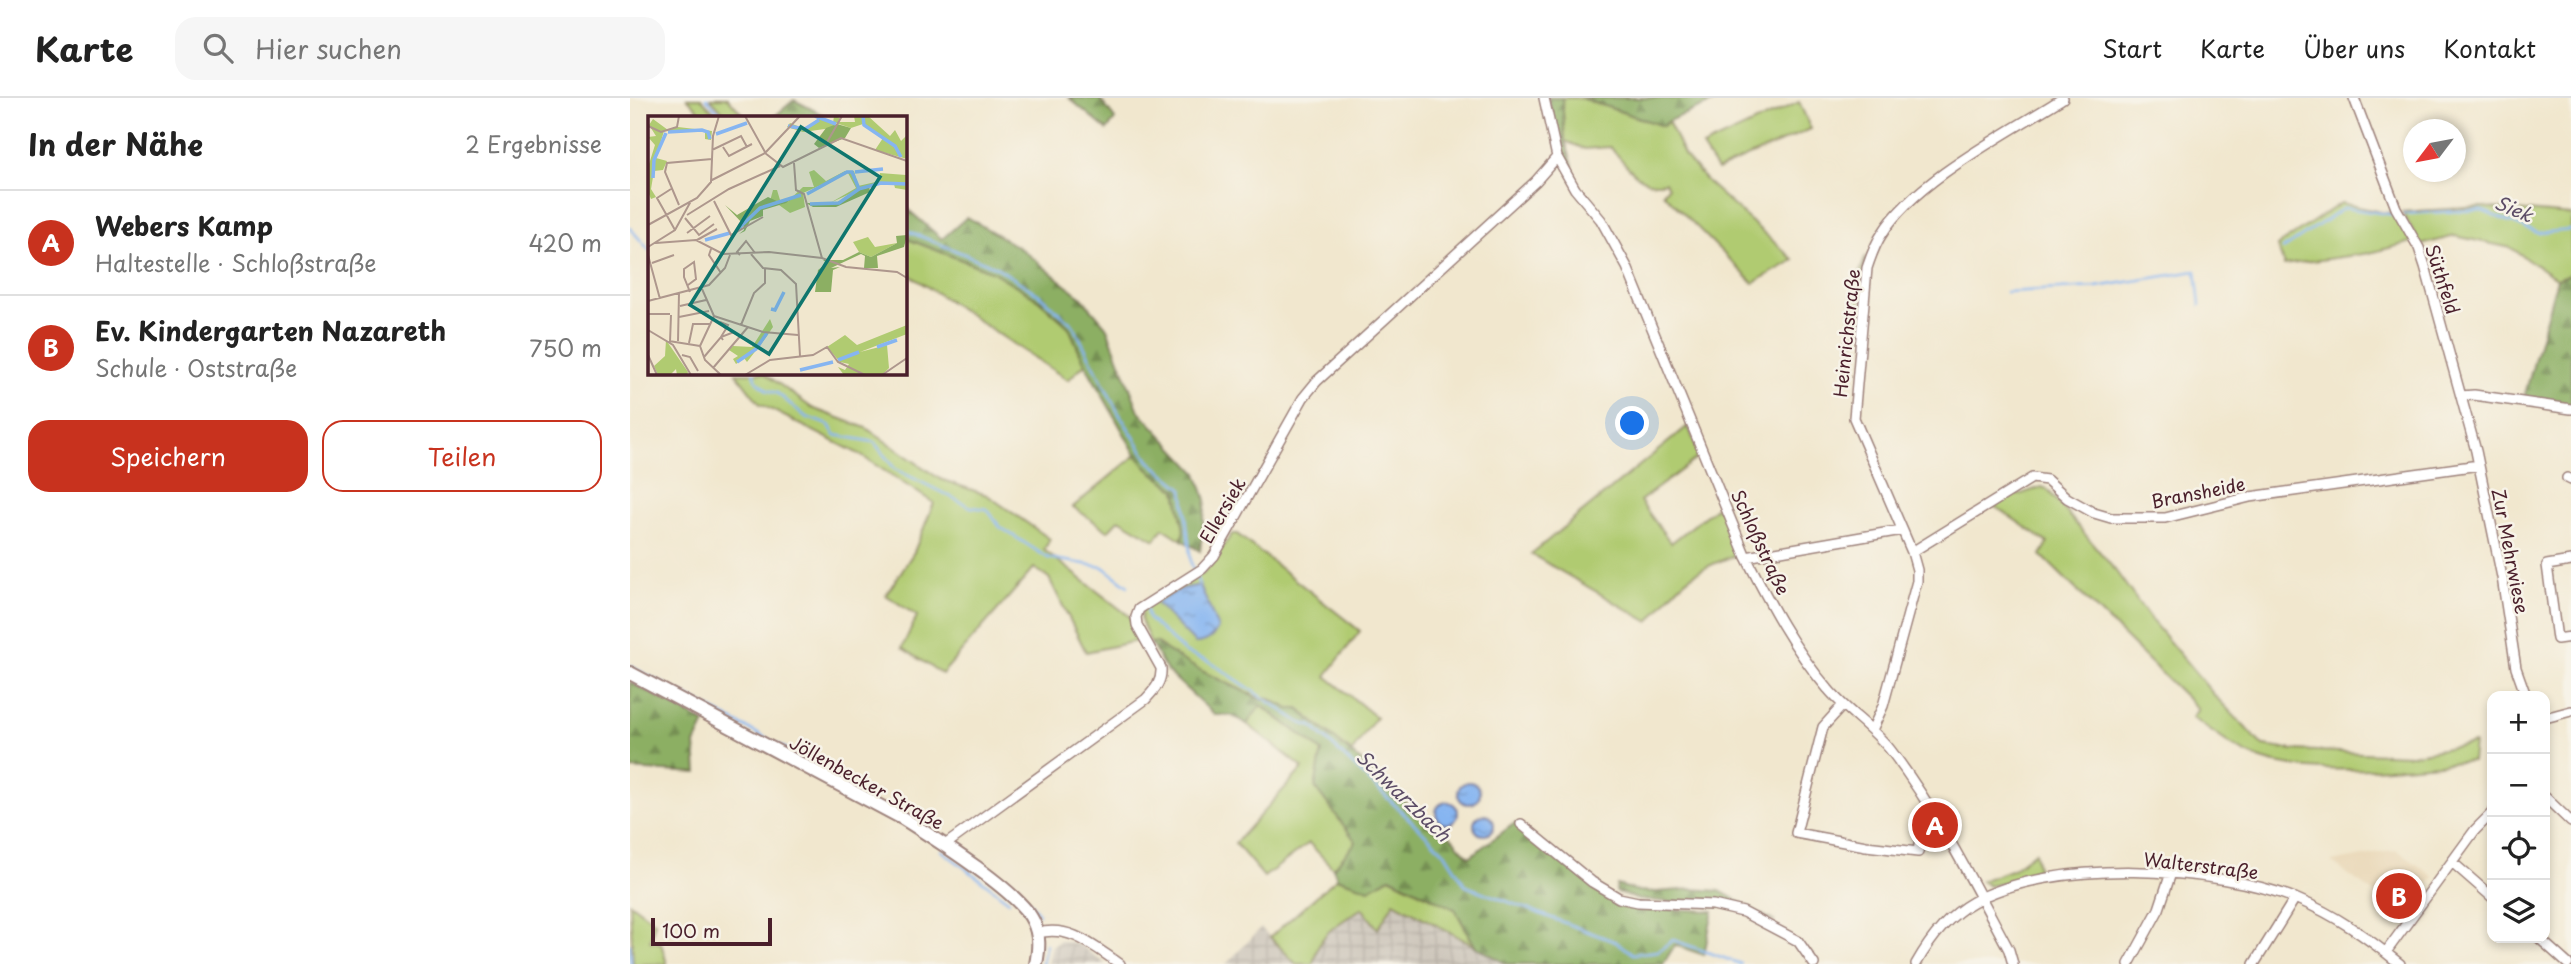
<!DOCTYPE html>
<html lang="de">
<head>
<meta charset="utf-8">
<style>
	body { margin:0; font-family:"Playpen Sans",sans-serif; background:#f6f6f6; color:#222 }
	.controls { position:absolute; right:21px; bottom:21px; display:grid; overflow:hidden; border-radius:14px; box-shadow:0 4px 10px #0003 }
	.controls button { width:63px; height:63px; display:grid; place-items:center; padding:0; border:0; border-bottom:2px solid #e0e0e0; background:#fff; color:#222; font:35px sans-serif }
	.compass { position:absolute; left:1773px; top:21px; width:63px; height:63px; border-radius:50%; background:#fff; box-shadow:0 4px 10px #0003; rotate:238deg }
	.scale { position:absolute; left:21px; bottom:18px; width:121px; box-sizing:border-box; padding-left:7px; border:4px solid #4a1f2b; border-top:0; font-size:19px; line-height:24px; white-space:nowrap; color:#4a1f2b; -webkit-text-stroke:5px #f7f3e8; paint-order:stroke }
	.you { position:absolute; left:1003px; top:326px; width:24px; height:24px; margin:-18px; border:5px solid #fff; border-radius:50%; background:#1a73e8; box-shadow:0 0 0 10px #1a73e833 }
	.badge { display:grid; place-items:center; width:46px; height:46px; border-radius:50%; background:#c8321e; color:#fff; font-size:23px; font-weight:700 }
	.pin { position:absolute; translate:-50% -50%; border:4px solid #fff; box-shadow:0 2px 7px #0006 }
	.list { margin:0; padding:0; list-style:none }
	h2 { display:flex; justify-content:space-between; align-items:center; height:91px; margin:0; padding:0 28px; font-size:30px }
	h2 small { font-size:23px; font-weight:400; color:#767676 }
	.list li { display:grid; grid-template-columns:46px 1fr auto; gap:21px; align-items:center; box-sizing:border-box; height:105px; padding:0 28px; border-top:2px solid #e0e0e0 }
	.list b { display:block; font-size:26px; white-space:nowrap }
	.list p { margin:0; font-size:23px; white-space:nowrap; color:#767676 }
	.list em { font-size:23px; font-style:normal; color:#767676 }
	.actions { display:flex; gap:14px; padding:21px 28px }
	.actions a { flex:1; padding:16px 0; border:2px solid #c8321e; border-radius:21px; text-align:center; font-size:24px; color:#c8321e }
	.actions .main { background:#c8321e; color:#fff }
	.icon { flex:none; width:38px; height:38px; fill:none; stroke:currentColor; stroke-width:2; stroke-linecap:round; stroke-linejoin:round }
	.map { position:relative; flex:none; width:1941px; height:866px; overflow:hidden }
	header { display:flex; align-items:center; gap:42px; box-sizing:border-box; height:98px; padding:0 35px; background:#fff; border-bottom:2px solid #e0e0e0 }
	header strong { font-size:33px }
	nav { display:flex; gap:38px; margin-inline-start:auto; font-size:24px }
	.search { width:490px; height:63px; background:#f6f6f6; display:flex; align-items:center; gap:18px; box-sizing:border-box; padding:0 24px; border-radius:21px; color:#767676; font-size:26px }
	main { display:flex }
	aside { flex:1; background:#fff }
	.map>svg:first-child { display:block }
	.built { fill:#ead9ba }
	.industrial { fill:url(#industrial-grid) }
	.green { fill:#b0cb71; stroke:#7d754e; stroke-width:2 }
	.forest { fill:url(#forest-firs); stroke:#6b6747; stroke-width:2 }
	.water { fill:url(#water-ripples); stroke:#686a8e; stroke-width:2 }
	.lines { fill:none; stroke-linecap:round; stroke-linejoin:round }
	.stream { stroke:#86b5f1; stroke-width:2.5 }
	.street-casing { stroke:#9e837c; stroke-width:12 }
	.secondary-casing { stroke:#9e837c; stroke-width:16 }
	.street { stroke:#fff; stroke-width:9 }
	.secondary { stroke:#fff; stroke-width:12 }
	.labels { text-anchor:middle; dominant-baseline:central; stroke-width:5; stroke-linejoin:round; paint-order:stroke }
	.street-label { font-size:18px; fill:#4a1f2b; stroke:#f7f3e8 }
	.water-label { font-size:19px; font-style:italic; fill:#5c4c66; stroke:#f7f3e8 }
	.inset-river { fill:none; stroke:#86b5f1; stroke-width:3.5 }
	.inset-road { fill:none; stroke:#ae978d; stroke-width:2 }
	.view { fill:#0f766e; fill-opacity:0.15; stroke:#0f766e; stroke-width:3.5 }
	.inset-edge { fill:none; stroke:#4a1f2b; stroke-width:3.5 }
</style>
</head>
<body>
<header>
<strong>Karte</strong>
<div class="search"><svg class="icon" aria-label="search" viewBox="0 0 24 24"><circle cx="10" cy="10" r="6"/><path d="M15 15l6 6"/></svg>Hier suchen</div>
<nav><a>Start</a><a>Karte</a><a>Über uns</a><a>Kontakt</a></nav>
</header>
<main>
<aside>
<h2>In der Nähe<small>2 Ergebnisse</small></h2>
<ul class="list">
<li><span class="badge">A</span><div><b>Webers Kamp</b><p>Haltestelle · Schloßstraße</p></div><em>420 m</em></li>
<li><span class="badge">B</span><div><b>Ev. Kindergarten Nazareth</b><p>Schule · Oststraße</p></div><em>750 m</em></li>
</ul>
<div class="actions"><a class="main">Speichern</a><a>Teilen</a></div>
</aside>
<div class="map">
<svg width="1941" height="866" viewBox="0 0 1941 866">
	<defs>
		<pattern id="industrial-grid" width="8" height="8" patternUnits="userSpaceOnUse" patternTransform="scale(1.75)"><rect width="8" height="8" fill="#cac3b8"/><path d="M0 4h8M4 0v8" fill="none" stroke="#afa79e"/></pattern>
		<pattern id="forest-firs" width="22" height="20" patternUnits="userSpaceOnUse" patternTransform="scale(1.75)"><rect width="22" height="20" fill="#8caf63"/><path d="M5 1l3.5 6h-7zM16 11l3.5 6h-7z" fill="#748e52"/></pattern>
		<pattern id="water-ripples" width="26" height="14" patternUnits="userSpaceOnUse" patternTransform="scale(1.75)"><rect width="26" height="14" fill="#86b5f1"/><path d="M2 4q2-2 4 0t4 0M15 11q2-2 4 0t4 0" fill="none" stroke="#7093c3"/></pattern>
	</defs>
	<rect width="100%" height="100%" fill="#f7f3e8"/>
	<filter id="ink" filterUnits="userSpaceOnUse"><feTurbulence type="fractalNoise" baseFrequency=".0143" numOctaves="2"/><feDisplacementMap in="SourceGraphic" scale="14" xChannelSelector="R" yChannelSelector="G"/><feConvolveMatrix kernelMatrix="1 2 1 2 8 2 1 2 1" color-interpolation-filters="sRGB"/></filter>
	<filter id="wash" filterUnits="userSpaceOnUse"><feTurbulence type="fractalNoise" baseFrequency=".00686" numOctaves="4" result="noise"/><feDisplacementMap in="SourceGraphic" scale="28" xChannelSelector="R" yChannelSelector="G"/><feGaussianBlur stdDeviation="1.57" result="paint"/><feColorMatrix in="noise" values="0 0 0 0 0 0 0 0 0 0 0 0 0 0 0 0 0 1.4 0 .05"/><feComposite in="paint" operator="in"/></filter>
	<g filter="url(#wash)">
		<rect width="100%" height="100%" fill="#f1e7ce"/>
		<!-- built -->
		<path class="built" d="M1767 752 1804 779 1775 817 1701 764Z"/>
		<!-- industrial -->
		<path class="industrial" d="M764 804 877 866H683L687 847 693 838 732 810 747 830Z
			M631 830 666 866H596Z
			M430 843H436L451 848 476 866H418L422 848Z"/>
		<!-- green -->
		<path class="green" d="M57 0H71L89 19H75Z
			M80 0H98L115 19H98Z
			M932 0H951L1033 28 1038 23 1054 57 1077 84 1164 162 1123 185 1033 95 1038 89 1035 84C1009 90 997 66 980 49L955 51 935 43Z
			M1169 4 1181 31 1087 72 1072 49Z
			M1711 105 1755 115 1763 114 1782 144 1740 155 1654 167 1647 148Z
			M1851 109 1941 117V176L1927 181 1881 150 1825 138 1791 147 1772 114Z
			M275 140 363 174 405 199 439 229 455 266 438 282 275 174Z
			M1236 158 1222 269C1216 233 1222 191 1236 158Z
			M106 275H134L182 310 236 330 310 381 357 397 420 441 414 452 499 518 511 542 456 554 419 480 404 470 312 576 272 550 287 518 256 497 284 454 304 405 227 355 130 306Z
			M1058 328 1070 358 1010 403 1041 445 1089 407 1110 456C1060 472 1051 483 1019 524L901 456Z
			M506 357 518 371 546 392 554 432 552 442 533 430 525 442 489 421 478 433 443 409Z
			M1412 389 1417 391 1485 472 1521 522 1585 598 1633 648 1663 652 1781 657 1844 645 1842 663C1777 668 1676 683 1616 655 1597 646 1579 631 1562 620L1568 611 1411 457 1418 445 1362 406 1385 393 1388 397Z
			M602 436H607L730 533 696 578 746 619 722 654 668 611H659L636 599 633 602 550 563 526 544 521 546 511 522 512 511 536 493 574 475Z
			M630 607 692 653 685 689 727 744 703 770 679 745 634 779 605 745 673 670 617 626Z
			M1405 754 1409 776 1359 788 1351 783 1383 771Z
			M759 779 825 811 845 848 764 804 748 831 732 810C705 829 690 832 683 866H666L640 839 707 780 739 791Z
			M0 805 25 824 20 843 31 845 37 866H3Z"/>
		<!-- forest -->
		<path class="forest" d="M439 0H469L485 21 477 32Z
			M918 0H932L935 43 943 68 937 69Z
			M951 0H1093L1038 23 1033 28Z
			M164 2 197 19H144Z
			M275 109 312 141 337 119 393 152 452 200 476 228 509 313 567 375 576 402 570 453 552 442 554 432 546 392 518 371 506 357 455 266 439 229 405 199 363 174 275 140Z
			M1941 176V308L1894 300 1927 181Z
			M525 544C559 569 595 585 633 602L636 599 659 611H668L743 673 804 732 813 730 839 759 885 725 989 809 1083 813 1074 857 1045 847 1033 866H877L845 848 825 811 760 779 739 791 707 780 703 770 726 744 685 689 692 653 631 607 617 626 601 617H585L537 573 521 546Z
			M0 584 75 625 65 646 67 675 0 671Z
			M987 787 1008 793 1027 794 1062 791 1090 793 1145 824 1115 811 1008 801 986 794Z"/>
		<!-- water -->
		<path class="water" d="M570 487 588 530C583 540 576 545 565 545L526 505 551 491Z
			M828 695a11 11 0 1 1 22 0a11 11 0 1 1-22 0Z
			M806 715a11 11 0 1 1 22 0a11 11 0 1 1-22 0Z
			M844 727a10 10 0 1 1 20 0a10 10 0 1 1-20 0Z"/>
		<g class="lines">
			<!-- stream -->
			<path class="stream" d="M76 0 94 19
				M1774 116 1850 112 1908 135 1941 132
				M0 130 19 152
				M275 132 366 169 408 196 443 227 488 314 519 363 553 391 561 465 569 487
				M1653 151 1714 110 1765 117
				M1376 194 1466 189 1566 173 1570 207
				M124 275 127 283 137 292 147 295 176 319 199 327 205 337 244 344 265 371 341 409 357 411 370 429 418 460 473 469 498 488
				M516 509 518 520 556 555 580 564 671 625 682 628 815 755 836 788 986 844 1003 856 1028 853 1043 842 1111 866
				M0 568 177 662
				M311 752 379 803
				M381 789 401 806 409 816
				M0 847 1 866
				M412 866 416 846"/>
		</g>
	</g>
	<g filter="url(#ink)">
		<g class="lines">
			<defs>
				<path id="street" d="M914 0 927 59 945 91 971 122 997 169 1116 459C1139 504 1164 552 1198 591 1217 614 1244 630 1262 654 1308 715 1343 785 1379 852L1383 866
					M1724 0 1766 110 1789 150 1795 168 1846 353 1872 479 1886 570 1896 598
					M1831 298 1844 297 1941 311
					M1937 380 1941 382
					M1282 454 1402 380 1417 382 1437 400 1464 415 1481 420H1535L1620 399 1849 367
					M1116 459 1272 432
					M1941 463 1917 467 1927 541 1941 539
					M1213 607 1193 629 1166 735 1236 748 1288 754 1293 721 1303 714
					M1915 620 1941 613
					M1242 632 1253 608 1287 483V472L1282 454 1224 320 1237 170C1241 158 1245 146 1252 136 1285 82 1380 34 1433 0
					M1915 699 1941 724
					M891 726 962 784 989 800 1008 804 1083 807 1113 814 1168 843 1184 866
					M315 747 516 601C525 591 532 584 531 570L507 527 506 519 509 511 572 471 584 458 673 300 687 283 906 83 927 59
					M1822 764 1862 799
					M408 835C441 827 463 848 490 866
					M1909 840 1938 866
					M1756 854 1845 732 1862 715
					M1286 866C1300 841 1318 818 1343 804 1421 760 1585 768 1667 801 1706 817 1738 840 1770 866
					M1499 866 1529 811 1541 775
					M1624 866 1665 800"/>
				<path id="secondary" d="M0 575 274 721C304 740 390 794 403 823 410 837 409 851 406 866"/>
			</defs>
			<!-- street casing -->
			<use href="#street" class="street-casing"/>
			<!-- secondary casing -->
			<use href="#secondary" class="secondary-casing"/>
			<!-- street -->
			<use href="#street" class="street"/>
			<!-- secondary -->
			<use href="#secondary" class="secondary"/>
		</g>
	</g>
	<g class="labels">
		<!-- street labels -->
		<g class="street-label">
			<text transform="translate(1813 181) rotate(72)">Süthfeld</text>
			<text transform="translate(1216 235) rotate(-84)">Heinrichstraße</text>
			<text transform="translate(1568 394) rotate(-11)">Bransheide</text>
			<text transform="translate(592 412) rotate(-60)">Ellersiek</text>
			<text transform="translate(1131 444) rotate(65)">Schloßstraße</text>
			<text transform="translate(1881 453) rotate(79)">Zur Mehrwiese</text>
			<text transform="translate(237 684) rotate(29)">Jöllenbecker Straße</text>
			<text transform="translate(1571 767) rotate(7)">Walterstraße</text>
		</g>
		<!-- water labels -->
		<g class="water-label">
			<text transform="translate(1884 110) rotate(22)">Siek</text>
			<text transform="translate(774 697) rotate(44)">Schwarzbach</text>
		</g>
	</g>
	<!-- overview -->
	<g transform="translate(18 18)">
		<rect width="259" height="259" fill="#f1e7ce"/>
		<path d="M167 0 185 7 186 0 192 2 190 6H207L206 0H220L242 20 247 14 253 25 259 19V43L227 34 235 22 215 8 203 12 188 7 184 12 155 16 139 11 142 7 157 13 171 4ZM5 3 20 14 30 11 64 15 63 24 57 23V16L16 15 8 42 19 45 15 54 6 55 3 73 8 81 3 83 0 76 1 48 7 29 0 21 8 20 1 9ZM166 54 178 65 197 55H206L210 70 232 65V57L258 59 259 74 247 72 246 68 221 69 182 87 208 72 200 57 155 77 157 91 142 97 131 89 141 85H122L125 74H129L132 84H141L155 71H166L161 56ZM220 121 227 131 249 127 223 141 211 136 205 126ZM122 203 125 211 116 224 99 246 96 242 88 248 85 243 90 240 81 234 85 230 104 231ZM259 209V218L212 236 239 229 241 252 234 259H196L190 251 197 254 201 248 192 246 179 231 197 219 209 229ZM18 224 40 256 39 259H29L28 253 22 259H10L6 250 17 240Z" fill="#b0cb71"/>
		<path d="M189 8 203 12 197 22 171 32 166 28 178 12ZM221 69 222 76 188 91H165L158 87 186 88ZM152 77 138 87 115 94V100L102 105 97 115 91 118 96 114 95 108 77 89 89 99 120 81 133 87ZM259 119 256 131 229 140 230 152H216L217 140 213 138 183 152 192 151 185 154 183 176H167L170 154 179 147 175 144H195L211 136 223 141 249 127 248 120Z" fill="#8caf63"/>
		<path class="inset-river" d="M167 0 188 8M215 0 216 9 247 30 253 41M140 10 157 13 171 4M20 16 54 14 60 16 62 23M68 18 99 7M207 56 235 53M5 62 6 44 18 17M159 78 199 56H204L211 73 233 67 259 68M162 88 191 87 211 73M90 113 112 92 153 79M57 124 82 117M123 193 127 194 136 176M229 231 249 224M190 244 211 236M89 246 108 233 119 217M152 254 185 246"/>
		<path class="inset-road" d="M97 0 117 36M0 10 13 16 29 11 31 0M178 28 194 0M75 31 81 40 104 28M64 34 93 20 99 31M117 37 135 51 193 22 259 45M117 37 152 0M146 47 148 74 156 78 174 142M64 64 117 37M23 73 9 82 27 114M66 85 83 119 115 101M31 89 17 56 19 47 64 43M39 99 81 73 132 50M37 102 51 119 66 108M0 109 49 82 63 66 65 20 71 0M39 117 62 100M49 124 69 113M8 127 48 124 75 138 121 136 174 142 198 151 249 156 259 162M0 131 27 114 43 85M63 133 61 139 73 157M103 138 115 152 133 154 148 168 152 240M0 139 12 183M92 139 89 136 98 125 107 137M4 147 26 139M40 169 48 163 46 146 36 153V161L42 176M54 173 66 200M0 185 61 169 77 152 82 139M32 190 58 184M0 198H22M66 200 115 216 150 219M31 201 61 195M93 209 106 177 117 167V152M0 214 25 229 43 259M75 224 73 221 76 216 78 213 80 209 72 206 78 213M21 225 52 230M30 225 31 177M22 226 23 199M41 227 45 208H62M52 230 57 244 73 259M52 230 66 200M0 239 9 259M34 239 42 241 50 255M56 241 73 221 86 216M65 252 100 211M97 259 122 244 165 239 179 231 190 246 217 259M234 259 259 242"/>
		<path class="view" d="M153 11 232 61 121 238 42 189Z"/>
		<rect width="259" height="259" class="inset-edge"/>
	</g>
</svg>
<div class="controls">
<button>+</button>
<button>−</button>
<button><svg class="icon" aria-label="locate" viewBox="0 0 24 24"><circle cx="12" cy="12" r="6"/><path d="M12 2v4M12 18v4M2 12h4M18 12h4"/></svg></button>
<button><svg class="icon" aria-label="layers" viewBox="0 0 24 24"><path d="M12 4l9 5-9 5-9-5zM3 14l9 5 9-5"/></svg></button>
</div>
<svg class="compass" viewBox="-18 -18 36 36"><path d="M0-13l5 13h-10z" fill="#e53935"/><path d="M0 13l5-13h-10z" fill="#767676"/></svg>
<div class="scale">100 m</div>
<div class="you"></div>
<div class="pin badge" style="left:1305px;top:727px">A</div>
<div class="pin badge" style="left:1769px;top:798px">B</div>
</div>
</main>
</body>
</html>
